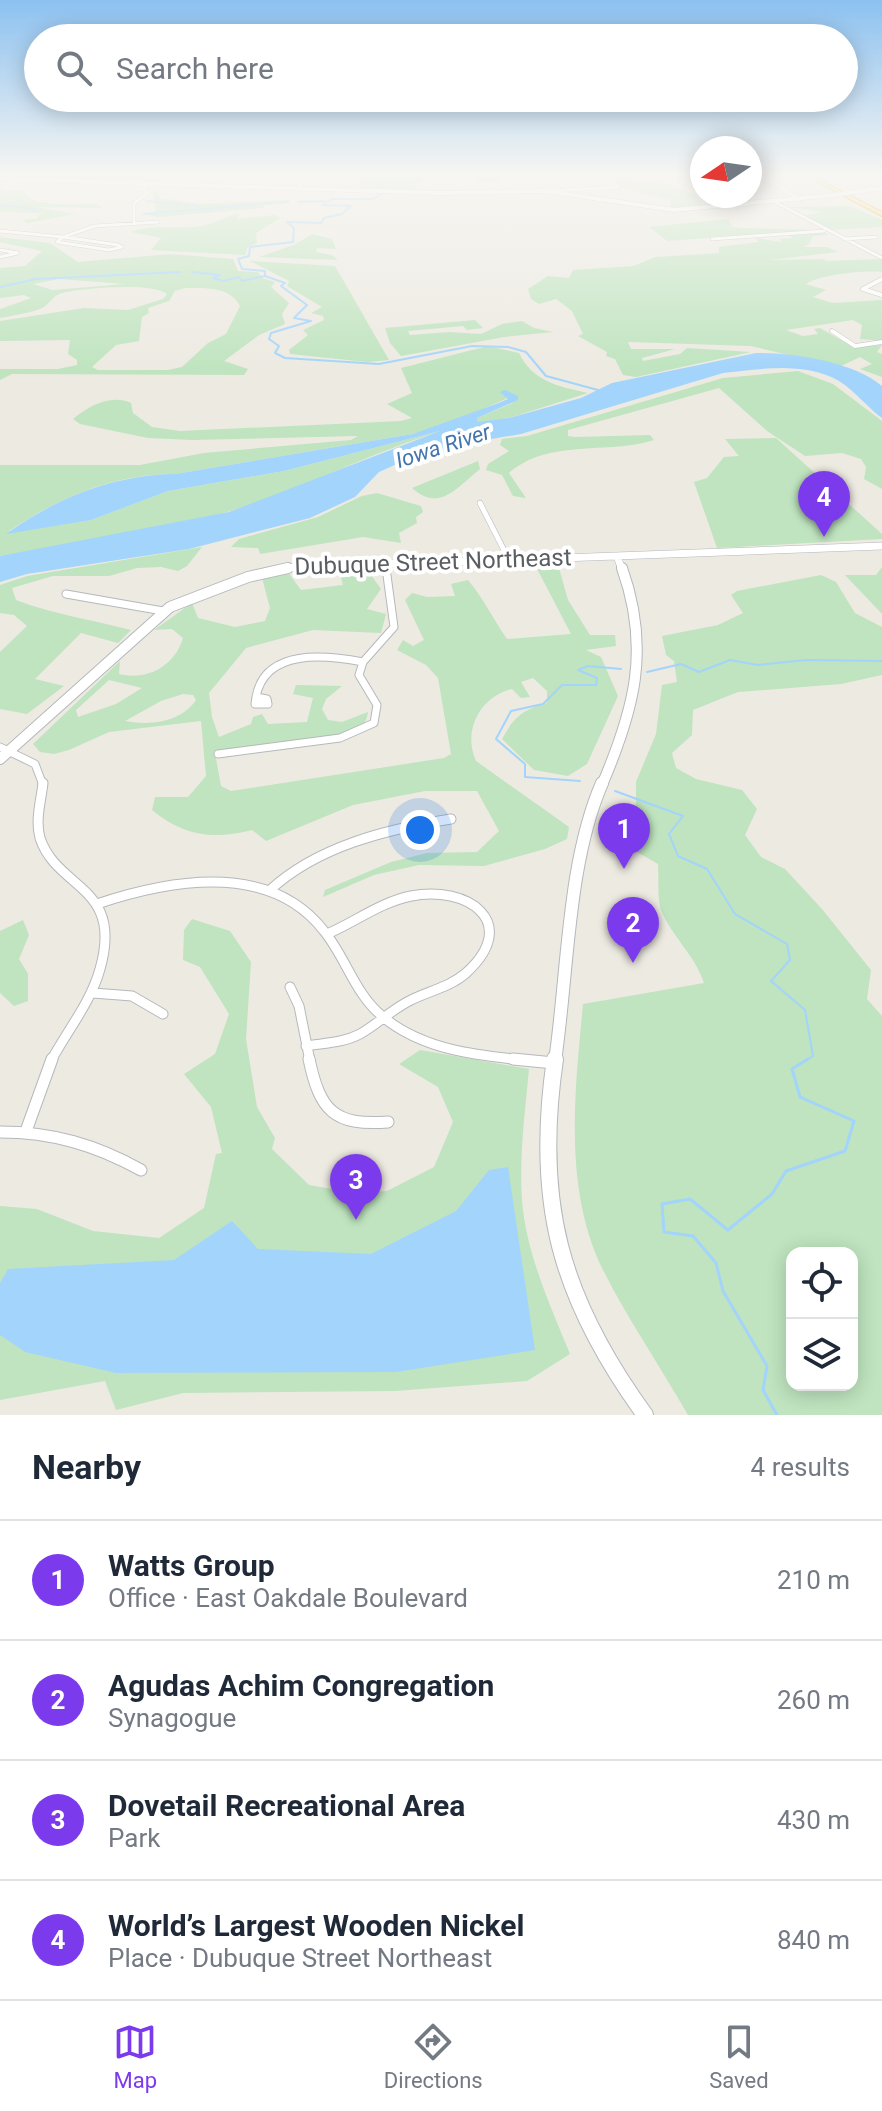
<!DOCTYPE html>
<html lang="en">
<head>
<meta charset="utf-8">
<style>
	body { margin:0; font-family:Roboto,sans-serif; background:#f6f6f7; color:#1f2937 }
	.controls { position:absolute; right:24px; bottom:24px; display:grid; overflow:hidden; border-radius:16px; box-shadow:0 4px 20px #0003 }
	.controls button { width:72px; height:72px; display:grid; place-items:center; padding:0; border:0; border-bottom:2px solid #e0e1e3; background:#fff; color:#1f2937; font:40px sans-serif }
	.compass { position:absolute; left:690px; top:136px; width:72px; height:72px; border-radius:50%; background:#fff; box-shadow:0 4px 20px #0003; rotate:257deg }
	.you { position:absolute; left:420px; top:830px; width:28px; height:28px; margin:-20px; border:6px solid #fff; border-radius:50%; background:#1a73e8; box-shadow:0 0 0 12px #1a73e833 }
	.badge { display:grid; place-items:center; width:52px; height:52px; border-radius:50%; background:#7c3aed; color:#fff; font-size:26px; font-weight:700 }
	.pin { position:absolute; translate:-50% -66px; filter:drop-shadow(0 2px 4px #0008) }
	.pin::after { content:''; position:absolute; top:42px; width:28px; height:24px; background:inherit; clip-path:polygon(0 0,100% 0,50% 100%) }
	.list { margin:0; padding:0; list-style:none }
	h2 { display:flex; justify-content:space-between; align-items:center; height:104px; margin:0; padding:0 32px; font-size:34px }
	h2 small { font-size:26px; font-weight:400; color:#747a83 }
	.list li { display:grid; grid-template-columns:52px 1fr auto; gap:24px; align-items:center; box-sizing:border-box; height:120px; padding:0 32px; border-top:2px solid #e0e1e3 }
	.list b { display:block; font-size:30px; white-space:nowrap }
	.list p { margin:0; font-size:26px; white-space:nowrap; color:#747a83 }
	.list em { font-size:26px; font-style:normal; color:#747a83 }
	.icon { flex:none; width:44px; height:44px; fill:none; stroke:currentColor; stroke-width:2; stroke-linecap:round; stroke-linejoin:round }
	.map { position:relative; flex:none; width:882px; height:1415px; overflow:hidden }
	.search { position:absolute; background:#fff; box-shadow:0 4px 20px #0003; left:24px; right:24px; top:24px; height:88px; display:flex; align-items:center; gap:20px; box-sizing:border-box; padding:0 28px; border-radius:44px; color:#747a83; font-size:30px }
	.sheet { height:584px; background:#fff }
	nav { display:flex; justify-content:space-around; align-items:center; box-sizing:border-box; height:112px; border-top:2px solid #e0e1e3; background:#fff; font-size:22px; color:#747a83 }
	nav a { display:grid; justify-items:center; gap:4px }
	nav .on { color:#7c3aed }
	.map>svg:first-child { display:block }
	.green { fill:#bfe4bf; fill-rule:evenodd }
	.water { fill:#a3d4fb }
	.lines { fill:none; stroke-linecap:round; stroke-linejoin:round }
	.stream-far1 { stroke:#a3d4fb; stroke-width:2 }
	.stream { stroke:#a3d4fb; stroke-width:3 }
	.street-far5-casing { stroke:#b5b8bc; stroke-width:4 }
	.street-far4-casing { stroke:#b5b8bc; stroke-width:5 }
	.street-far3-casing { stroke:#b5b8bc; stroke-width:6 }
	.street-far2-casing { stroke:#b5b8bc; stroke-width:9 }
	.street-far1-casing { stroke:#b5b8bc; stroke-width:11 }
	.street-casing { stroke:#b5b8bc; stroke-width:13 }
	.secondary-far4-casing { stroke:#b4b7bc; stroke-width:5 }
	.secondary-far3-casing { stroke:#b4b7bc; stroke-width:8 }
	.secondary-far2-casing { stroke:#b4b7bc; stroke-width:12 }
	.secondary-far1-casing { stroke:#b4b7bc; stroke-width:14 }
	.secondary-casing { stroke:#b4b7bc; stroke-width:18 }
	.highway-casing { stroke:#e6a209; stroke-width:2 }
	.street-far5 { stroke:#fff; stroke-width:3 }
	.street-far4 { stroke:#fff; stroke-width:4 }
	.street-far3 { stroke:#fff; stroke-width:5 }
	.street-far2 { stroke:#fff; stroke-width:7 }
	.street-far1 { stroke:#fff; stroke-width:9 }
	.street { stroke:#fff; stroke-width:11 }
	.secondary-far4 { stroke:#fff; stroke-width:4 }
	.secondary-far3 { stroke:#fff; stroke-width:7 }
	.secondary-far2 { stroke:#fff; stroke-width:10 }
	.secondary-far1 { stroke:#fff; stroke-width:12 }
	.secondary { stroke:#fff; stroke-width:16 }
	.highway { fill:#f9de8d; fill-rule:evenodd }
	.secondary-bridge-casing { stroke:#b4b7bc; stroke-width:5; stroke-linecap:butt }
	.secondary-bridge { stroke:#fff; stroke-width:4 }
	.labels { text-anchor:middle; dominant-baseline:central; stroke-width:8; stroke-linejoin:round; paint-order:stroke }
	.far-water-label { font-size:22px; font-style:italic; fill:#4275ad; stroke:#fff }
	.street-label { font-size:24px; fill:#5a5e62; stroke:#fff }
</style>
</head>
<body>
<div class="map">
<svg width="882" height="1415" viewBox="0 0 882 1415">
	<rect width="100%" height="100%" fill="#edeae2"/>
	<!-- green -->
	<path class="green" d="M56 173H152L153 175 124 181 50 177Z
		M300 173H513L501 175V180L477 182 480 175 477 174 418 182 415 190 358 188 364 186 352 178Z
		M615 179 665 184 694 194 704 206 671 207 670 200 621 187Z
		M0 187 5 191H24C30 209 81 203 97 204L102 208 37 207 76 214 27 223 22 220 37 218 41 213 0 212Z
		M152 191H158L160 198 199 204 291 200 288 203 264 204 263 208 159 217 145 214 156 211Z
		M788 207 850 206 882 220V227L827 230 804 216 822 212Z
		M240 214 236 219 275 215 280 218 256 233 257 243 248 247 245 255 151 250 161 238 131 232C155 222 183 232 209 224 221 221 226 215 240 214Z
		M729 219 732 227 741 228 821 230 667 241 649 227Z
		M824 232 828 235 813 236 809 244 803 247H827L838 252 770 260 827 259 822 261 882 259V272C865 270 818 275 806 284L826 290 813 297 833 303 882 300V341L860 339 862 325 853 320 786 330 803 336 818 334 814 329 820 328 853 347 882 345 877 352 882 354V377L860 369 872 364 860 357 839 367 751 346 628 342 631 349H675L642 358 643 361 680 354 687 348 751 352 636 377 623 375 615 359 606 356 607 352 578 336 583 334 572 311 556 299 539 304 531 299 528 289 548 276 569 278 573 270 634 266 655 257 719 253V247L759 242 756 238 781 242 780 239 792 238 789 234Z
		M312 234 332 239 336 249 317 248 316 252 332 255 338 260 259 257 294 245Z
		M0 237 50 243 78 262 170 254 233 259 238 271 258 272 262 278 275 282 271 287 289 303 282 314 285 324 259 335 224 361 248 369 244 375 12 374 0 380V369H58L77 365V360L68 354 70 340 0 341V321L84 308 128 310 163 299 167 294C152 282 82 288 62 293 52 296 50 304 42 308 34 312 11 316 0 318V309L31 298 24 295 0 298V268L25 266 42 251 0 242ZM59 279 125 284 53 290 33 284ZM185 288C205 288 230 286 240 306L226 334 208 343 182 367 168 370H98L92 367 116 345 139 341 142 317 149 313 148 308 169 301 175 291Z
		M250 261 335 266 389 360 367 362 290 354 289 350 308 335 303 330 324 320 323 316 311 313 322 307 287 286 289 281Z
		M475 320 483 328 467 330 463 326 408 331 410 335 449 332 481 334 502 324 522 321 534 328 553 332 504 337 401 356 390 343 385 328Z
		M488 346 519 353C533 382 558 386 588 393L509 418 477 423V418L513 403 508 398 451 423 413 434 175 474C114 474 57 498 8 532L91 520 168 491 284 471 452 428C383 447 320 481 252 504 172 532 84 542 0 556V465H140L204 453 351 440 358 436 193 440 148 438 80 424 73 419C89 406 111 394 131 403L133 413 152 427 180 431 401 421 412 418 387 404 412 393 401 368Z
		M798 371 833 384 882 421V489L864 479 866 467 861 459 842 453 805 456 767 431 719 388 568 430V436L575 437 650 435 654 440C608 455 549 438 509 473L526 498 513 496 502 475 486 470 488 464 509 451 500 445 502 439 527 436 723 378Z
		M776 438 882 534V539L717 548 694 482 707 478 724 457 739 456 725 439Z
		M478 461 480 469C457 487 440 513 412 488Z
		M377 493 421 506 423 512 416 517 417 523 399 533 401 543 363 537 260 554 258 548 231 547 239 539 318 517 362 496Z
		M202 547 187 566 178 571 161 567 137 568 109 576H53L12 588 16 600C53 614 92 620 131 630L118 643 81 633 35 679 64 686 27 714 0 709V652L27 626 14 615 0 613V585L27 576Z
		M535 565 559 568 568 600 590 635H615L616 646 586 650 601 657 618 696 587 764 568 776 534 770 502 739C514 717 522 710 547 703V691L533 678 521 682 530 697 521 698 512 689C481 696 462 730 476 761L569 827 567 839 545 849 484 866 419 865 374 875 323 897 325 890 391 862 427 853 477 852 499 831 477 791H425L353 805 266 841 252 830C213 840 183 836 152 810L155 797H188L206 776 201 721 109 732 69 750 54 754 40 752 33 744 120 661 119 674C147 681 175 666 183 638L172 629 154 630 192 603 198 618 235 627 265 621 270 608 262 578 288 572 301 590 343 585 338 567 374 568 371 575 381 589 367 609 386 614 381 633 313 630 246 648 209 693 212 717 219 737 251 724 253 717 262 714 268 724 307 722 313 698 293 694 296 685 342 686 326 699 322 709 328 720 342 722 368 712C366 729 354 731 340 736L215 753 221 786 231 791 444 758 451 754 438 678 426 665 397 650 403 640 413 646 424 640 405 600 412 593 427 597 455 596 451 584 468 580C484 599 493 619 507 639L571 634ZM109 680 142 688 116 704 78 717 76 710ZM183 694 193 695 196 700C181 722 151 726 125 721L161 701Z
		M882 567V614L845 575H876Z
		M821 575 836 582 855 613 882 627V675L841 684 738 692 693 710 692 735 672 753 676 768 696 779 742 790 757 809 745 835 761 857 785 869 822 909 871 970 867 999 882 1016V1415H688C660 1366 627 1318 602 1268 563 1187 575 1090 583 1004L704 983C695 955 672 937 661 910 657 897 659 878 658 864L616 840 636 804V782L656 734 662 685 677 682 674 661 666 655 662 636 718 625 743 613 731 595 737 591ZM792 1253H852V1385H792Z
		M192 919 230 931 251 962 246 1039 257 1107 275 1138 272 1149 309 1185 355 1193 387 1191 434 1167 453 1122 438 1087 399 1064 420 1050 529 1069C525 1113 519 1156 522 1200 526 1253 550 1305 570 1354L527 1381 395 1391 183 1393 116 1410 105 1381 0 1400V1206L37 1209 93 1231 159 1238 204 1208 216 1154 222 1153 211 1107 184 1074 215 1054 229 1014 200 967 183 960 184 930Z
		M23 920 29 935 19 959 28 974V1001L14 1006 0 993V931Z"/>
	<!-- water -->
	<path class="water" d="M756 353C793 352 854 362 882 386V418C867 407 855 391 839 381 804 361 760 369 723 373L521 434 468 443 399 463 379 472 355 497 310 518 189 549 27 574 0 582V556L229 512 440 431 284 471 168 491 91 520 6 534C56 498 113 475 175 474L413 434 496 404 508 399 500 392 505 390 518 396V400L477 418V422L509 418 581 398 612 383Z
		M508 1167 535 1350 396 1372 116 1373 25 1352 0 1335V1283L8 1269 174 1260 232 1221 258 1249 371 1254 456 1211 489 1170Z"/>
	<g class="lines">
		<!-- stream-far1 -->
		<path class="stream-far1" d="M311 173 362 177 358 178 384 188
			M456 173 417 174 373 199H332L322 205 351 206 342 214 324 218 321 223 287 222 294 228 293 242 250 247 249 256 238 259 242 269 265 271V276L285 283 281 286 307 305 294 318 311 321 271 333 269 339 279 346 275 353 285 358 379 364 472 346 508 347 526 352 546 376 598 390
			M146 201 200 206
			M298 202 324 201
			M0 205 36 209
			M144 214 287 202
			M193 272 220 275 213 278 223 281 239 277 242 281 265 276
			M0 287 36 279 180 272
			M647 672 681 664 699 672 730 660 758 665 806 660 882 661
			M580 781 525 777V764L496 739 511 711 543 704 562 685H596L597 678 578 670 588 666 621 669
			M615 791 683 816 669 834 678 856 707 869 735 914 787 944 790 960 771 981 805 1010 813 1056 805 1061"/>
		<!-- stream -->
		<path class="stream" d="M777 1415 763 1390 767 1366 723 1291 716 1263 693 1236 664 1232 662 1204 690 1199 728 1230 772 1194 786 1171 845 1151 854 1121 800 1097 792 1069 808 1059"/>
		<defs>
			<path id="street-far5" d="M296 173 302 189
				M619 173H676
				M750 173 776 183 799 200
				M618 187 611 180 624 175
				M549 191 618 187
				M714 196 746 205
				M775 202 882 258
				M134 223V203L147 194 143 188 146 185
				M0 231 63 237 95 226 158 222
				M63 237 118 245 122 247 109 250 57 242Z
				M712 239 824 231
				M844 239 876 237
				M0 250 18 253 0 257"/>
			<path id="street-far4" d="M882 279 863 289 882 295
				M832 331 855 346 882 342"/>
			<path id="street-far3" d="M480 503 509 560
				M385 563 386 570"/>
			<path id="street-far2" d="M66 594 163 611
				M256 697 267 699 268 704H255Z
				M256 697C265 648 326 655 363 662
				M0 747 35 764 43 785
				M218 754 340 738 374 723 377 705 359 675 363 662 394 627 386 568"/>
			<path id="street-far1" d="M43 783C41 801 35 820 40 838 57 890 124 885 100 969 91 1002 67 1031 51 1061
				M269 891C317 846 388 829 451 819
				M97 904C169 880 270 861 324 931 346 958 355 994 382 1016 423 1051 481 1056 533 1061
				M290 987 299 1006 310 1061
				M93 993 132 996 163 1014
				M306 1046C324 1043 343 1043 360 1034 378 1024 392 1009 411 1000 429 991 450 987 466 973 522 922 467 885 411 896 381 902 355 922 327 934"/>
			<path id="street" d="M309 1059C320 1111 334 1126 388 1122
				M513 1059 554 1063
				M26 1131 52 1059
				M0 1132C52 1132 96 1145 141 1170"/>
			<path id="secondary-far4" d="M0 179 440 193 545 191 674 210 834 195
				M853 192 882 188"/>
			<path id="secondary-far3" d="M617 556 622 570
				M279 570 314 563H426L882 546"/>
			<path id="secondary-far2" d="M0 759 170 607 248 577 288 568
				M602 785C634 710 651 649 622 568"/>
			<path id="secondary-far1" d="M555 1061C568 973 567 864 602 783"/>
			<path id="secondary" d="M555 1059C534 1202 560 1298 645 1415"/>
			<path id="highway" d="M801 173H806L882 212V216Z"/>
		</defs>
		<!-- street-far5 casing -->
		<use href="#street-far5" class="street-far5-casing"/>
		<!-- street-far4 casing -->
		<use href="#street-far4" class="street-far4-casing"/>
		<!-- street-far3 casing -->
		<use href="#street-far3" class="street-far3-casing"/>
		<!-- street-far2 casing -->
		<use href="#street-far2" class="street-far2-casing"/>
		<!-- street-far1 casing -->
		<use href="#street-far1" class="street-far1-casing"/>
		<!-- street casing -->
		<use href="#street" class="street-casing"/>
		<!-- secondary-far4 casing -->
		<use href="#secondary-far4" class="secondary-far4-casing"/>
		<!-- secondary-far3 casing -->
		<use href="#secondary-far3" class="secondary-far3-casing"/>
		<!-- secondary-far2 casing -->
		<use href="#secondary-far2" class="secondary-far2-casing"/>
		<!-- secondary-far1 casing -->
		<use href="#secondary-far1" class="secondary-far1-casing"/>
		<!-- secondary casing -->
		<use href="#secondary" class="secondary-casing"/>
		<!-- highway casing -->
		<use href="#highway" class="highway-casing"/>
		<!-- street-far5 -->
		<use href="#street-far5" class="street-far5"/>
		<!-- street-far4 -->
		<use href="#street-far4" class="street-far4"/>
		<!-- street-far3 -->
		<use href="#street-far3" class="street-far3"/>
		<!-- street-far2 -->
		<use href="#street-far2" class="street-far2"/>
		<!-- street-far1 -->
		<use href="#street-far1" class="street-far1"/>
		<!-- street -->
		<use href="#street" class="street"/>
		<!-- secondary-far4 -->
		<use href="#secondary-far4" class="secondary-far4"/>
		<!-- secondary-far3 -->
		<use href="#secondary-far3" class="secondary-far3"/>
		<!-- secondary-far2 -->
		<use href="#secondary-far2" class="secondary-far2"/>
		<!-- secondary-far1 -->
		<use href="#secondary-far1" class="secondary-far1"/>
		<!-- secondary -->
		<use href="#secondary" class="secondary"/>
		<!-- highway -->
		<use href="#highway" class="highway"/>
		<defs>
			<path id="secondary-bridge" d="M834 195 853 192"/>
		</defs>
		<!-- secondary-bridge casing -->
		<use href="#secondary-bridge" class="secondary-bridge-casing"/>
		<!-- secondary-bridge -->
		<use href="#secondary-bridge" class="secondary-bridge"/>
	</g>
	<!-- sky -->
	<linearGradient id="sky" x2="0" y2="1"><stop stop-color="#8cc1f0"/><stop offset="0.47" stop-color="#f7f6f2"/><stop offset="1" stop-color="#f7f6f2" stop-opacity="0"/></linearGradient>
	<rect width="882" height="371" fill="url(#sky)"/>
	<g class="labels">
		<!-- far-water labels -->
		<g class="far-water-label">
			<text transform="translate(443 446) rotate(-18)">Iowa River</text>
		</g>
		<!-- street labels -->
		<g class="street-label">
			<text transform="translate(433 562) rotate(-2)">Dubuque Street Northeast</text>
		</g>
	</g>
</svg>
<div class="controls">
<button><svg class="icon" aria-label="locate" viewBox="0 0 24 24"><circle cx="12" cy="12" r="6"/><path d="M12 2v4M12 18v4M2 12h4M18 12h4"/></svg></button>
<button><svg class="icon" aria-label="layers" viewBox="0 0 24 24"><path d="M12 4l9 5-9 5-9-5zM3 14l9 5 9-5"/></svg></button>
</div>
<svg class="compass" viewBox="-18 -18 36 36"><path d="M0-13l5 13h-10z" fill="#e53935"/><path d="M0 13l5-13h-10z" fill="#747a83"/></svg>
<div class="you"></div>
<div class="pin badge" style="left:624px;top:869px">1</div>
<div class="pin badge" style="left:633px;top:963px">2</div>
<div class="pin badge" style="left:356px;top:1220px">3</div>
<div class="pin badge" style="left:824px;top:537px">4</div>
<div class="search"><svg class="icon" aria-label="search" viewBox="0 0 24 24"><circle cx="10" cy="10" r="6"/><path d="M15 15l6 6"/></svg>Search here</div>
</div>
<section class="sheet">
<h2>Nearby<small>4 results</small></h2>
<ul class="list">
<li><span class="badge">1</span><div><b>Watts Group</b><p>Office · East Oakdale Boulevard</p></div><em>210 m</em></li>
<li><span class="badge">2</span><div><b>Agudas Achim Congregation</b><p>Synagogue</p></div><em>260 m</em></li>
<li><span class="badge">3</span><div><b>Dovetail Recreational Area</b><p>Park</p></div><em>430 m</em></li>
<li><span class="badge">4</span><div><b>World’s Largest Wooden Nickel</b><p>Place · Dubuque Street Northeast</p></div><em>840 m</em></li>
</ul>
</section>
<nav>
<a class="on"><svg class="icon" aria-label="map" viewBox="0 0 24 24"><path d="M3 6l6-2 6 2 6-2v14l-6 2-6-2-6 2zM9 4v14M15 6v14"/></svg>Map</a>
<a><svg class="icon" aria-label="directions" viewBox="0 0 24 24"><path d="M12 3l9 9-9 9-9-9zM9 14v-3h6M13 9l2 2-2 2"/></svg>Directions</a>
<a><svg class="icon" aria-label="saved" viewBox="0 0 24 24"><path d="M7 4h10v16l-5-4-5 4z"/></svg>Saved</a>
</nav>
</body>
</html>
